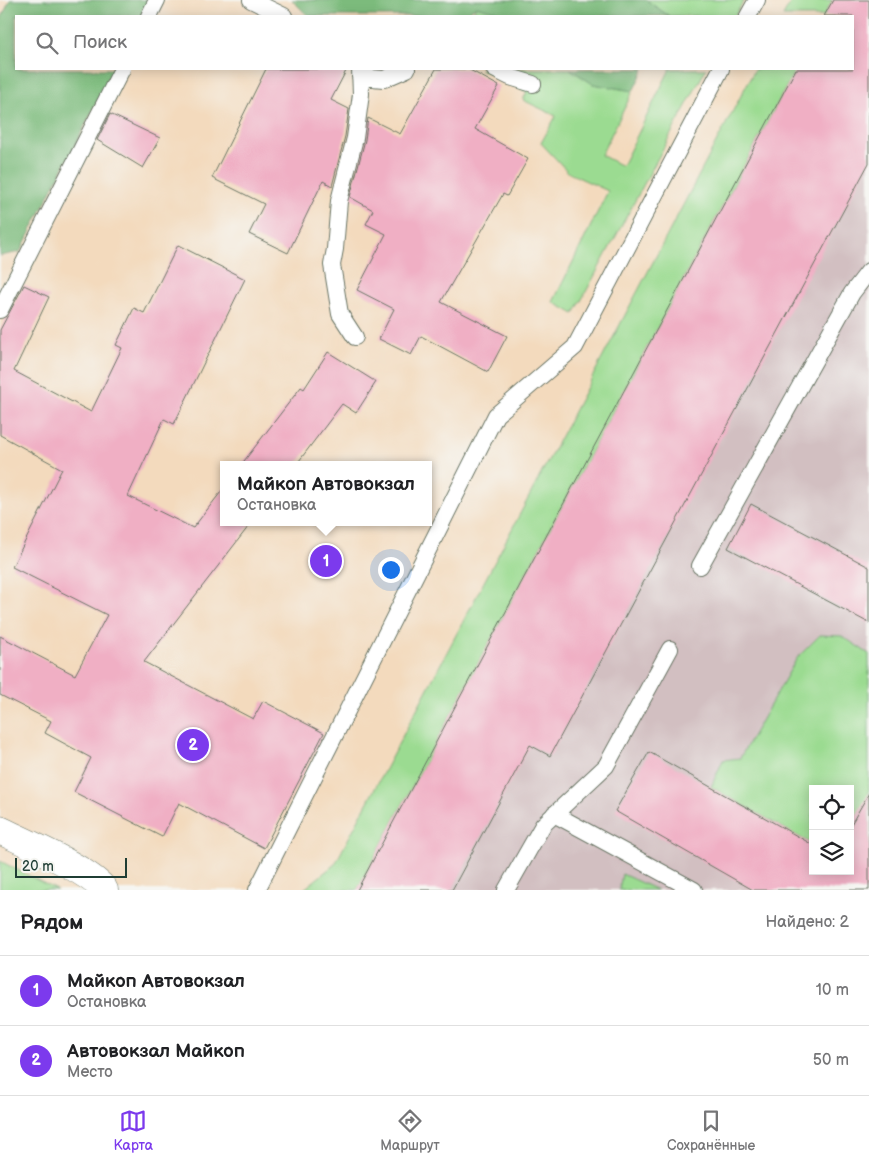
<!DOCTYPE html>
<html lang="ru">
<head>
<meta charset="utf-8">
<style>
	body { margin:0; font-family:"Balsamiq Sans",sans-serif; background:#f6f6f6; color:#202124 }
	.controls { position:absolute; right:15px; bottom:15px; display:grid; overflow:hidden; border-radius:0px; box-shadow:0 2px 12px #0003 }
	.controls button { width:45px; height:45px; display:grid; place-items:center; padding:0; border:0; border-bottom:1px solid #e0e0e0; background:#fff; color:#202124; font:25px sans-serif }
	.scale { position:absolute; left:15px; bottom:12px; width:112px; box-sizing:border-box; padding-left:5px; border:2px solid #1f3d34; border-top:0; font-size:14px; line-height:18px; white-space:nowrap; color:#1f3d34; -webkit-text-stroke:4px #f6f6f2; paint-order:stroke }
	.you { position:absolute; left:390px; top:569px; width:18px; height:18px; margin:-12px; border:4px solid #fff; border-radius:50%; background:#1a73e8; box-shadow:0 0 0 8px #1a73e833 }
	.badge { display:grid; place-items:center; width:32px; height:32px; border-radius:50%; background:#7c3aed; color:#fff; font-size:16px; font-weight:700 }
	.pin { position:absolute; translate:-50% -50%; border:2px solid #fff; box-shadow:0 1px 5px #0006 }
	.popup { position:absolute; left:220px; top:461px; width:212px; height:65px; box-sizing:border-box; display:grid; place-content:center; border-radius:0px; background:#fff; filter:drop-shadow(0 1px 4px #0005); font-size:16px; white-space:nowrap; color:#757577 }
	.popup b { font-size:19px; color:#202124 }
	.popup::after { content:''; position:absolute; left:50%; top:100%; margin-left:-10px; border:10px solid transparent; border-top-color:#fff }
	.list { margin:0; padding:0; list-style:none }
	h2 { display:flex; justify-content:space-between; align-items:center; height:65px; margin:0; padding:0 20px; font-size:21px }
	h2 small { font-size:16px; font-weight:400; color:#757577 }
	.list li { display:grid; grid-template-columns:32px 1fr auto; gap:15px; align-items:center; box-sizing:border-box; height:70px; padding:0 20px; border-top:1px solid #e0e0e0 }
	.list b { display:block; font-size:19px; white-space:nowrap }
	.list p { margin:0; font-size:16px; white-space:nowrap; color:#757577 }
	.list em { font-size:16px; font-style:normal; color:#757577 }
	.icon { flex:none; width:28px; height:28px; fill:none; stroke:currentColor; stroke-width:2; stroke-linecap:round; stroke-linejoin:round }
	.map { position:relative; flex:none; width:869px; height:890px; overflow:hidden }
	.search { position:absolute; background:#fff; box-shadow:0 2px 12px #0003; left:15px; right:15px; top:15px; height:55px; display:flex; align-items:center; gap:12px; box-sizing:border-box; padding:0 18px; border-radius:0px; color:#757577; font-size:19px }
	.sheet { height:205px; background:#fff }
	nav { display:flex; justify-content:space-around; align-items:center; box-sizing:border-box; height:70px; border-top:1px solid #e0e0e0; background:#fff; font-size:14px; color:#757577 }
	nav a { display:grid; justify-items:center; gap:2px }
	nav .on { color:#7c3aed }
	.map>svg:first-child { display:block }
	.industrial { fill:#d2bfc1; fill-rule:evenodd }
	.green { fill:#9bdb91; stroke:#5d8c62 }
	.forest { fill:#7cbb7b; stroke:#4e7c58 }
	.building { fill:#f0afc4 }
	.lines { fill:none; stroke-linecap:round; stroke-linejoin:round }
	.service-casing { stroke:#697464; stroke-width:18 }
	.tertiary-casing { stroke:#697464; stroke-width:29 }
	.service { stroke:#fff; stroke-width:16 }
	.tertiary { stroke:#fff; stroke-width:28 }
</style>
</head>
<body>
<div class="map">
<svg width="869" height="890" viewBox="0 0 869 890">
	<rect width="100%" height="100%" fill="#f6f6f2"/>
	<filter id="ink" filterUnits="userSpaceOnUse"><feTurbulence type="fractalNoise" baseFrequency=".02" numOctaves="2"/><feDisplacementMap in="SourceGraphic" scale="10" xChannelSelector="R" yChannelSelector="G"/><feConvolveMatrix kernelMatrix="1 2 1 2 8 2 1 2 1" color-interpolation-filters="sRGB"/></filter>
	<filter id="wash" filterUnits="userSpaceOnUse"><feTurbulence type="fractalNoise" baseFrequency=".0096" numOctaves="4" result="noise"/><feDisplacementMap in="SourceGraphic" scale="20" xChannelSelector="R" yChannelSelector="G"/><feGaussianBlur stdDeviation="1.12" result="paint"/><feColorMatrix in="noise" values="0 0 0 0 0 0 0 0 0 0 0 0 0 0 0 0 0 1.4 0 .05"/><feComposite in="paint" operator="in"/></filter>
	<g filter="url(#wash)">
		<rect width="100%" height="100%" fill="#f3dabd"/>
		<!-- industrial -->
		<path class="industrial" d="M833 0H869V890H357L796 69H853V16H824ZM813 789H850V871H813Z"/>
		<!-- green -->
		<path class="green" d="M646 0H744L735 16H669Z
			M792 0H833L824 16H783Z
			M476 6 513 16H472Z
			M480 69H570L593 84 633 91 601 155 622 166 670 69H706L574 314 553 302 608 191 569 173 541 143 556 116 523 100 527 92Z
			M755 69H796L357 890H303L335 864Z
			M820 635 842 636 869 654V877L850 867V789H813V845L711 787 723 760 740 758 797 658Z
			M0 861 57 890H0Z
			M622 874 657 890H619Z"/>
		<!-- forest -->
		<path class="forest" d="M10 0H149L141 16H16V69H114L20 252 0 256V21Z
			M292 0H646L669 16H513L476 6 464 16H308Z
			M570 69H644L633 91 593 84Z"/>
		<g id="blocks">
			<!-- building -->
			<path class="building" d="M833 0H869V163L550 756 530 745 452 890H357L796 69H853V16H824Z
				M266 69H347L331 100 349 109 345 136 332 186 323 181 288 253 249 234 264 204 212 178Z
				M436 69H468L499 86 475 129 528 159 507 196 503 194 441 302 507 336 488 372 421 336 411 355 379 339 394 309 357 290 386 234 366 224 373 210 350 197 365 140 368 118 400 134Z
				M110 114 160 138 143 168 97 140Z
				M178 245 245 279 174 424 164 419 128 496 193 528 224 488V522H252L144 662 253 719 263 701 324 733 264 848 179 803 162 837 74 792 91 758 45 733 51 721 0 695V636L75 675 107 615 12 567 62 469 0 435V330L24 285 49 297 14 371 91 412 122 348 116 345 134 308 144 313Z
				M328 352 376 382 356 413 342 404 296 465H241L301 387 304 389Z
				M751 504 869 567V623L728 548Z
				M649 752 813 845V871H850V826L869 793V890H753L615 811Z"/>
		</g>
	</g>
	<g filter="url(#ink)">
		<use href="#blocks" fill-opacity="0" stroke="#697464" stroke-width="1"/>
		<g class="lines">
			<defs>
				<path id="service" d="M251 0 284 16
					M149 16 157 0
					M748 16 757 0
					M494 69 510 77 533 84
					M360 77 384 79 407 69
					M0 310 122 69
					M355 337 340 314 332 265 335 249 339 201 355 138 361 94 360 69
					M700 566 852 293 869 271
					M554 814 694 890
					M257 890 496 415 575 347 721 69
					M506 890 543 825 606 766 670 649"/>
				<path id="tertiary" d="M0 830C24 842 90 870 104 890"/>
			</defs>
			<!-- service casing -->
			<use href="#service" class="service-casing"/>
			<!-- tertiary casing -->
			<use href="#tertiary" class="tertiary-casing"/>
			<!-- service -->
			<use href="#service" class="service"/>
			<!-- tertiary -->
			<use href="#tertiary" class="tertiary"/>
		</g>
	</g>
</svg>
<div class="controls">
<button><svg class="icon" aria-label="locate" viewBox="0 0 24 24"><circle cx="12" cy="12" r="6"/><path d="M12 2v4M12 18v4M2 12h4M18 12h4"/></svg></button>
<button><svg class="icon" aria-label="layers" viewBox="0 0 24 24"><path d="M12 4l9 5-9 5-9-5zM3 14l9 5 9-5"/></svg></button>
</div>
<div class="scale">20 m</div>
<div class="you"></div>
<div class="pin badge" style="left:326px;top:561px">1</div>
<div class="popup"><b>Майкоп Автовокзал</b>Остановка</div>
<div class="pin badge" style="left:193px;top:745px">2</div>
<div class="search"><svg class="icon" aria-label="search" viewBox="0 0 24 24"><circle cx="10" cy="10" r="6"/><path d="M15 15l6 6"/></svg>Поиск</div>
</div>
<section class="sheet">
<h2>Рядом<small>Найдено: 2</small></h2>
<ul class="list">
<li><span class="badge">1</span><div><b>Майкоп Автовокзал</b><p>Остановка</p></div><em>10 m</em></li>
<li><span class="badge">2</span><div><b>Автовокзал Майкоп</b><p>Место</p></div><em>50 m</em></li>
</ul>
</section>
<nav>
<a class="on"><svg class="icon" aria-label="map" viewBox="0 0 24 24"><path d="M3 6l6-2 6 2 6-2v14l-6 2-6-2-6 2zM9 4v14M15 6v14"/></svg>Карта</a>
<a><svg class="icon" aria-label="directions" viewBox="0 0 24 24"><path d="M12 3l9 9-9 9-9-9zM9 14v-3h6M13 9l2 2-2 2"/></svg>Маршрут</a>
<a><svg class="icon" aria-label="saved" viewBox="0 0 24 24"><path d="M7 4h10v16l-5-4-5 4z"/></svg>Сохранённые</a>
</nav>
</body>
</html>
